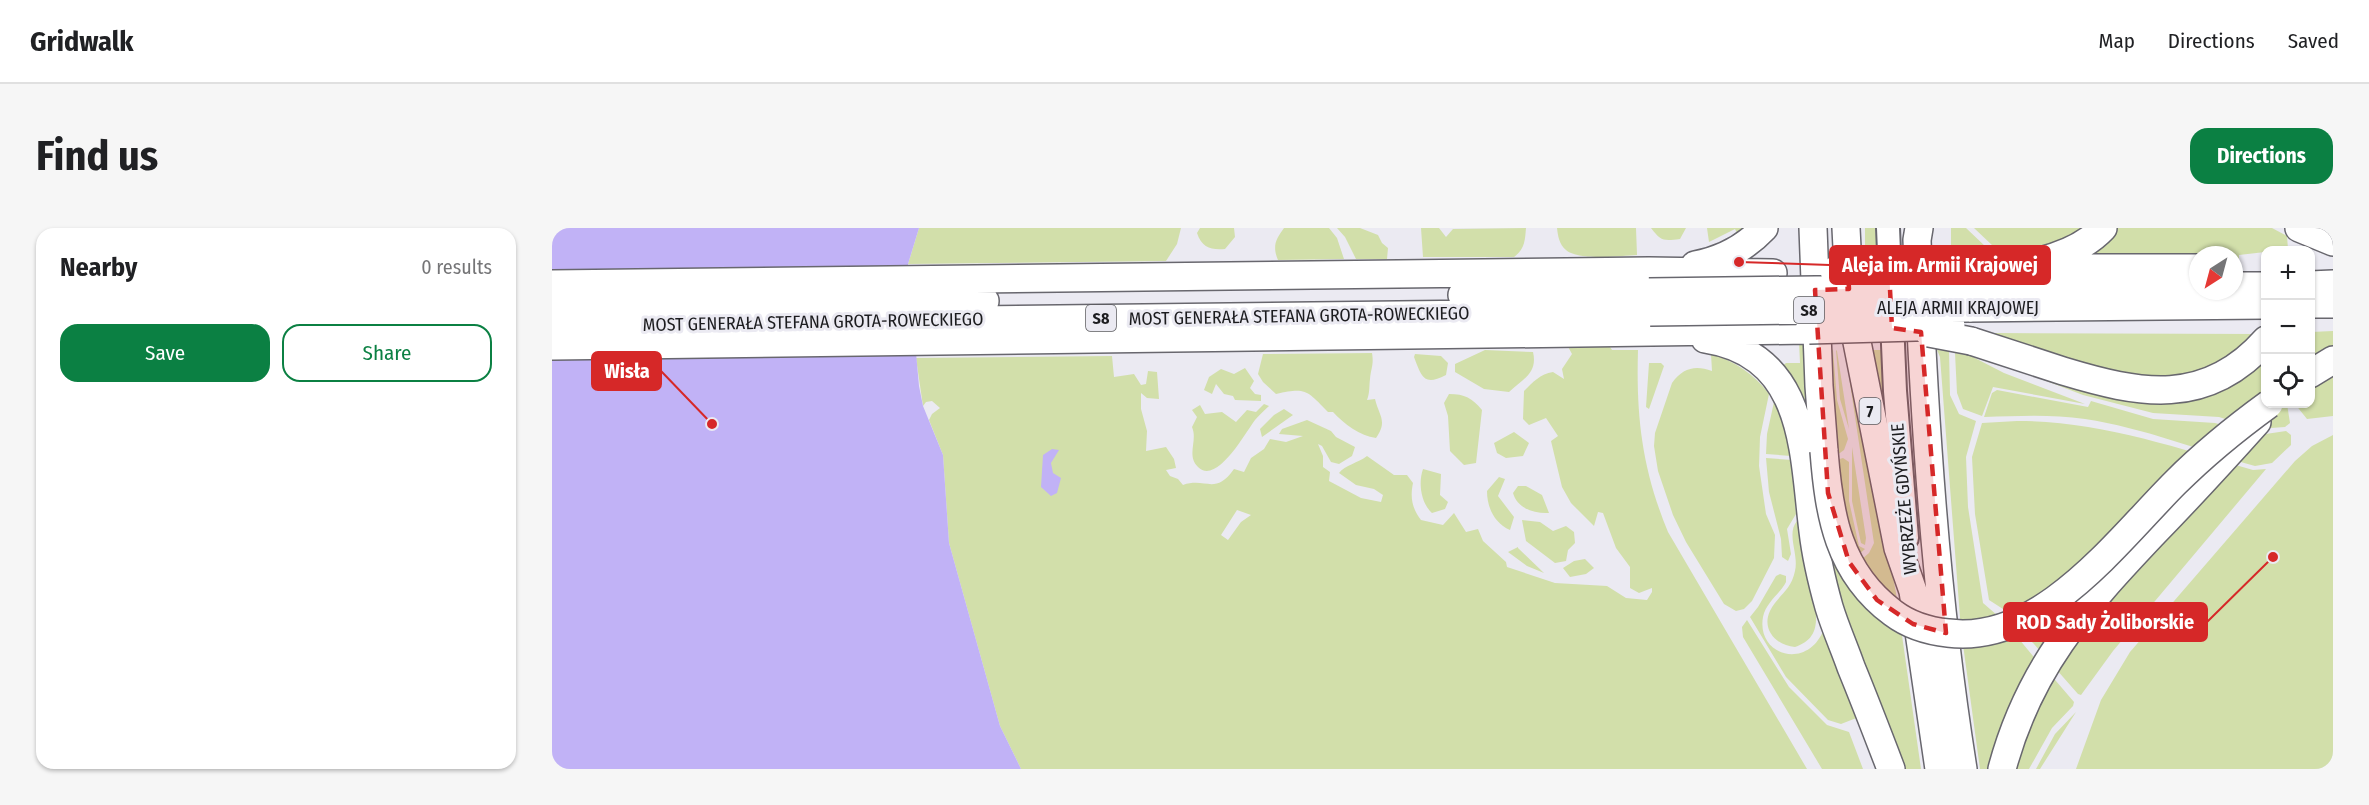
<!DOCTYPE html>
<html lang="en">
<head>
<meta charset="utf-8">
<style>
	body { margin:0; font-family:"Fira Sans Condensed",sans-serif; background:#f6f6f6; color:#202124 }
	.controls { position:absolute; right:18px; top:18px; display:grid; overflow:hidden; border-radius:12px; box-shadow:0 2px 4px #0004 }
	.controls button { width:54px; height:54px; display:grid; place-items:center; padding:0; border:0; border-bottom:2px solid #e0e0e0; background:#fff; color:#202124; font:30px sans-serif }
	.compass { position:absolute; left:1637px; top:18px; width:54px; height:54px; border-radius:50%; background:#fff; box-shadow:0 2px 4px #0004; rotate:216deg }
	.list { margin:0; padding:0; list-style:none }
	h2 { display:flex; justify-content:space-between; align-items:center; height:78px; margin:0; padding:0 24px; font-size:26px }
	h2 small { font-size:20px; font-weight:400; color:#757577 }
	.actions { display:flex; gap:12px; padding:18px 24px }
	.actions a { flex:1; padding:14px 0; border:2px solid #0b8043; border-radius:18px; text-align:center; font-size:21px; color:#0b8043 }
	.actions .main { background:#0b8043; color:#fff }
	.icon { flex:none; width:33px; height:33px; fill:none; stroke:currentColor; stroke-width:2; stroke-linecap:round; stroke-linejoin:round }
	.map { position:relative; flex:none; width:1781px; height:541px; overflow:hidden; border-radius:18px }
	header { display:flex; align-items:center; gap:36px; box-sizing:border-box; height:84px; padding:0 30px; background:#fff; border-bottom:2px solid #e0e0e0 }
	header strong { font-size:28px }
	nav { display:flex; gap:33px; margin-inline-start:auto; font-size:21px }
	.intro { display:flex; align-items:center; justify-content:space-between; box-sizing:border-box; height:144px; padding:0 36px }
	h1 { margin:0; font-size:42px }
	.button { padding:15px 27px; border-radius:18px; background:#0b8043; color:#fff; font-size:21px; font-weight:700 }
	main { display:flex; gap:36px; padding:0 36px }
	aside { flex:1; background:#fff; border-radius:18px; box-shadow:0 2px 4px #0004 }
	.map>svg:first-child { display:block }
	.green { fill:#d2dfaa; fill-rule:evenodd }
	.water { fill:#c1b2f6 }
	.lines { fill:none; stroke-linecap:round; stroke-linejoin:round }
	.major-casing { stroke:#68676e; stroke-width:26 }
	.highway-casing { stroke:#68676e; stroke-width:30 }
	.major { stroke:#fff; stroke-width:22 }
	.highway { stroke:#fff; stroke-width:27 }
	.highway-bridge-casing { stroke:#68676e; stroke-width:30; stroke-linecap:butt }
	.highway-bridge { stroke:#fff; stroke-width:27 }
	.marked { fill:#d62828; fill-opacity:0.2; stroke:#d62828; stroke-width:4.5; stroke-dasharray:12 8; stroke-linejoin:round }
	.labels { text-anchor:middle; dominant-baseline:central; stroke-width:6; stroke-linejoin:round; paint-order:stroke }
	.shield { fill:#ebeaf2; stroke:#5a5a5e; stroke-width:1.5 }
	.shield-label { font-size:16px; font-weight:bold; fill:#1c1c1f }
	.street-label { font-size:18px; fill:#1c1c1f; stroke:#ebeaf2 }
	.leader { fill:none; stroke:#d62828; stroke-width:2 }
	.callout-dot { fill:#d62828; stroke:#ebeaf2; stroke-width:2 }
	.callout { fill:#d62828; stroke:#d62828; stroke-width:2 }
	.callout-label { font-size:20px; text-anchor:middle; font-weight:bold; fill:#fff }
</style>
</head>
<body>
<header>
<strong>Gridwalk</strong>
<nav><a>Map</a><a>Directions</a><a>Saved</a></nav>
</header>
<div class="intro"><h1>Find us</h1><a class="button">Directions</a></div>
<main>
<aside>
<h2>Nearby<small>0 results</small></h2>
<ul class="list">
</ul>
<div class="actions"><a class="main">Save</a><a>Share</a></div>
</aside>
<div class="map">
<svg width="1781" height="541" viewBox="0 0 1781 541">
	<rect width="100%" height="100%" fill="#ebeaf2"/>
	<!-- green -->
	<path class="green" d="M367 0H629L625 16 614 33 356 36Z
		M648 0H682L683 9 673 21C659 22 650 20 645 5Z
		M732 0H777L785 10 792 31 726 32C720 18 724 11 732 0Z
		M785 0H808L826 7 830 15 836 20 835 31H804L793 9Z
		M869 0H887L894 9 901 1 974 0C973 12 973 21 962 29H871Z
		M1005 0H1084L1085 27C1068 28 1027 33 1014 22 1007 16 1006 8 1005 0Z
		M1099 0H1134L1128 11C1111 13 1109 13 1099 0Z
		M1155 0H1192L1185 5 1183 1 1157 14Z
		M1313 0H1323L1326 22H1313Z
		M1399 0H1414L1434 19 1399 20Z
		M1422 0H1720L1735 8 1736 21 1714 22 1713 30H1712L1713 24 1687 27V32H1682V27H1646V32L1482 25 1441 26V18Z
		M1781 103V188L1755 191 1743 176H1758L1759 104Z
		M1439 105 1706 106 1664 139 1625 151 1571 149Z
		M1247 114H1259L1263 225 1229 139 1234 135H1248Z
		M1014 115 1056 116 1060 122H1086C1084 189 1090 241 1116 304L1255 541H469L448 498 397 315 391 227 377 192 380 186 388 180 380 173 374 174 371 178 364 130 560 128 562 149 582 146 589 157 594 156 596 143 605 144 607 171 595 170 589 165V181L595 203 594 223 614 219 622 231 624 240 614 242 618 248 626 251 631 257C654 249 663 268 682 241L692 244 699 230 712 221 718 211 734 214 751 208 727 206 730 201 755 192 779 203 784 209 803 219 800 228 787 236 779 234 770 218 766 216 771 228V239L778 244 777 253 809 270 829 274 831 267 822 261 804 257 787 245C793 237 806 235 815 228L842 247H855L861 255C858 270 860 280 869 292L891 297 902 285 914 304 926 301 931 313 954 334 955 339 1003 355 1055 358 1074 370 1095 372 1100 364V360L1087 365 1078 360V339L1064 320 1051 285 1046 284 1042 298 1019 275 1010 259 999 213 1006 208 994 190 977 197 971 191 972 163C981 154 988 146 1001 144L1012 151 1010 141 1020 126ZM685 282 699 287 689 294 676 312 669 307Z
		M1271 115 1281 122 1285 172 1296 211 1292 222 1281 230Z
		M933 122 981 124C986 145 971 151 957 164L932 161 903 144V136Z
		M1284 122 1285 123 1297 201 1288 171Z
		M1293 122H1299L1344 365 1369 541H1347L1309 447 1274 318 1281 329 1309 332 1317 325 1322 315Z
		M1313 122H1332L1339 249Z
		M1385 122 1397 123 1398 167 1407 186 1424 193 1414 229 1416 279 1431 375 1453 394 1485 433 1442 541H1428L1409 402 1388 129Z
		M820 125C822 137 819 140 818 151 817 159 818 164 815 172L823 171C827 188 836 193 824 210 808 208 792 196 781 184H776C755 163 755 159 724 166L711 154 706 146 711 126Z
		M1403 125 1419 128 1452 145 1533 176 1441 159 1430 188 1411 181 1405 165Z
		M863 126 889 128 896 135 894 147C872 158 870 150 862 129Z
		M1159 126C1183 133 1202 146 1217 166L1208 209 1207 238 1214 286 1223 307 1222 330 1200 373 1192 381 1184 383 1172 376 1134 314 1121 287 1106 243 1102 218 1103 205 1120 155C1131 140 1143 137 1160 143Z
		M1713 128 1714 176H1735L1738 195 1733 199 1705 201 1667 189 1601 185 1531 167 1455 138 1558 166Z
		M1097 135H1109L1112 138 1097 181 1094 179Z
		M693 140 702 153 698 160 703 166 709 167V173L683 172 681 168 672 166 664 156 660 166 652 162 657 149 669 141 682 146Z
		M1445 162 1536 179 1539 173 1601 191 1663 195 1707 207 1734 203 1739 207V217L1720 235 1703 238C1646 222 1592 200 1533 191 1499 186 1466 188 1432 189L1440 165Z
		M897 166C913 166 920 170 930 182L924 235 912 237 898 223 896 188 892 175Z
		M1222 174 1233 199 1239 228 1214 226 1215 206Z
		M712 176 717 178C712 183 707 187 703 192 695 202 665 258 646 239 634 227 646 213 640 199L645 189 640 182 648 177 653 186 670 184 684 194 695 182 704 184Z
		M732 181 741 187 710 209 708 201 722 187Z
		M1465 193C1546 193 1623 219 1701 242L1714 241 1561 423 1529 467 1526 466 1451 381 1437 372 1423 286 1420 229 1430 195Z
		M962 204 977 215 971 228 954 230 945 225 942 215Z
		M1781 207V541H1524L1549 472 1578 424 1743 233 1760 218Z
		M1300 219 1314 310 1313 317 1309 315 1300 273Z
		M1214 230 1240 232 1244 286 1235 301 1239 326 1236 333 1230 329 1229 311 1217 264Z
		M1291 230 1297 234V273L1307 318 1313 321 1305 328 1300 320 1281 233Z
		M871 241 889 246 888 267 896 274 893 281 880 285C869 275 866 255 871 241Z
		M947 249 953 251 946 268 962 289 958 302C942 295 935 279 935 263Z
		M966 258H974L990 267 997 285C982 286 965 280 961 265Z
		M970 292 988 294 1001 303 1014 298 1022 304 1023 315 1016 322 1014 333 1003 335 974 313Z
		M1245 293 1254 347 1264 385C1265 403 1260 413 1243 419 1225 418 1209 402 1218 383 1225 368 1239 363 1243 343 1247 326 1234 306 1245 293Z
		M966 319V320L992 345 975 338 956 324Z
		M1033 331 1042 340 1034 346 1018 349 1011 340 1022 333Z
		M1228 346 1234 348V354C1228 366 1214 374 1211 389 1204 428 1256 443 1272 401L1307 489 1289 496 1276 492 1234 449 1198 389 1206 379 1224 348Z
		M1195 392 1237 459 1275 497 1297 504 1311 541H1270L1191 409 1190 399Z
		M1498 446 1522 474 1521 478 1500 500 1477 541H1458Z
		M1524 484 1488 541H1484L1503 506Z"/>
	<!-- water -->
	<path class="water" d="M0 0H367L356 36 367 158 371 178 391 227 397 315 448 498 469 541H0Z
		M500 221 507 222 499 235 501 245 509 250 505 265 499 268 489 259 491 227Z"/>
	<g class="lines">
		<defs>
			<path id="major" d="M1336 0 1343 163 1355 310"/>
			<path id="highway" d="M1261 0 1267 158 1272 223
				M1294 0 1298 79 1346 320 1361 363 1387 541
				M1367 0 1365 12C1372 188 1383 366 1411 541
				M1747 0 1781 14
				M1488 33C1512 27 1534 18 1551 0
				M1143 37C1170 32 1193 20 1212 0
				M1416 40H1646
				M0 56 1097 43 1221 45
				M1758 57 1781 56
				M1682 58H1714
				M1416 60 1646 59
				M910 67 1097 64
				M1758 76H1781
				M0 78 433 73
				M1417 80 1714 77
				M0 97 1098 84
				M1153 111C1255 127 1251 224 1261 303 1264 329 1270 354 1277 379 1283 399 1292 419 1299 439 1313 473 1326 507 1339 541
				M1419 113C1449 123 1480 133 1511 143 1587 166 1654 180 1714 112
				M0 118 1257 102
				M1758 146 1781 132
				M1450 541C1477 440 1530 381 1600 307 1636 270 1671 232 1705 194"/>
		</defs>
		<!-- major casing -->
		<use href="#major" class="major-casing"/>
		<!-- highway casing -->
		<use href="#highway" class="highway-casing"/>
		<!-- major -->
		<use href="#major" class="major"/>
		<!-- highway -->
		<use href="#highway" class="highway"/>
		<defs>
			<path id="highway-bridge" d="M1282 43 1416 40
				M1097 64 1416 60
				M1098 84 1417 80
				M1257 102 1399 98
				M1377 105 1419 113
				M1272 223C1277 287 1286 344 1341 385 1357 397 1376 403 1396 405 1489 417 1564 314 1623 255 1652 226 1684 200 1717 176"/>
		</defs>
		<!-- highway-bridge casing -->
		<use href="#highway-bridge" class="highway-bridge-casing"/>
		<!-- highway-bridge -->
		<use href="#highway-bridge" class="highway-bridge"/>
	</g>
	<!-- marked area -->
	<path class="marked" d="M1337 42 1340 100 1369 104 1394 405 1361 396 1325 372 1297 334 1276 265 1263 62 1297 61 1296 43Z"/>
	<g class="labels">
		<!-- shield labels -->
		<g class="shield">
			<rect x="1242" y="69" width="30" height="26" rx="4.5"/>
			<rect x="534" y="77" width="30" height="26" rx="4.5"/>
			<rect x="1307.5" y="170" width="21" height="26" rx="4.5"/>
		</g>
		<g class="shield-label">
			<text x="1257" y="82">S8</text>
			<text x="549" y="90">S8</text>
			<text x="1318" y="183">7</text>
		</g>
		<!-- street labels -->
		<g class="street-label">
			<text x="1406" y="80">ALEJA ARMII KRAJOWEJ</text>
			<text transform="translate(747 88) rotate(-1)">MOST GENERAŁA STEFANA GROTA-ROWECKIEGO</text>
			<text transform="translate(261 94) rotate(-1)">MOST GENERAŁA STEFANA GROTA-ROWECKIEGO</text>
			<text transform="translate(1352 271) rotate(-95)">WYBRZEŻE GDYŃSKIE</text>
		</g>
	</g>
	<!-- callouts -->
	<path class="leader" d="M1187 34L1278 37M160 196L109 143M1721 329L1655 394"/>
	<g class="callout-dot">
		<circle cx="1187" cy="34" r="6"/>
		<circle cx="160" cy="196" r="6"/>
		<circle cx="1721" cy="329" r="6"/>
	</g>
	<g class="callout">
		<rect x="1278" y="18" width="220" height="38" rx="6"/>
		<rect x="40" y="124" width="69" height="38" rx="6"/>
		<rect x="1452" y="375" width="203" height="38" rx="6"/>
	</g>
	<g class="callout-label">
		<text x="1388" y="44">Aleja im. Armii Krajowej</text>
		<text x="75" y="150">Wisła</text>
		<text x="1553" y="401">ROD Sady Żoliborskie</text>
	</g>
</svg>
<div class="controls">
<button>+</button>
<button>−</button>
<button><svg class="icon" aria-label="locate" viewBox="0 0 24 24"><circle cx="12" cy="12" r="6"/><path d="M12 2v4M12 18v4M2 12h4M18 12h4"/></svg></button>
</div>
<svg class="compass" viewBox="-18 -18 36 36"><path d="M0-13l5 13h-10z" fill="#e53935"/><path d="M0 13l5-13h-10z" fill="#757577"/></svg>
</div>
</main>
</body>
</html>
